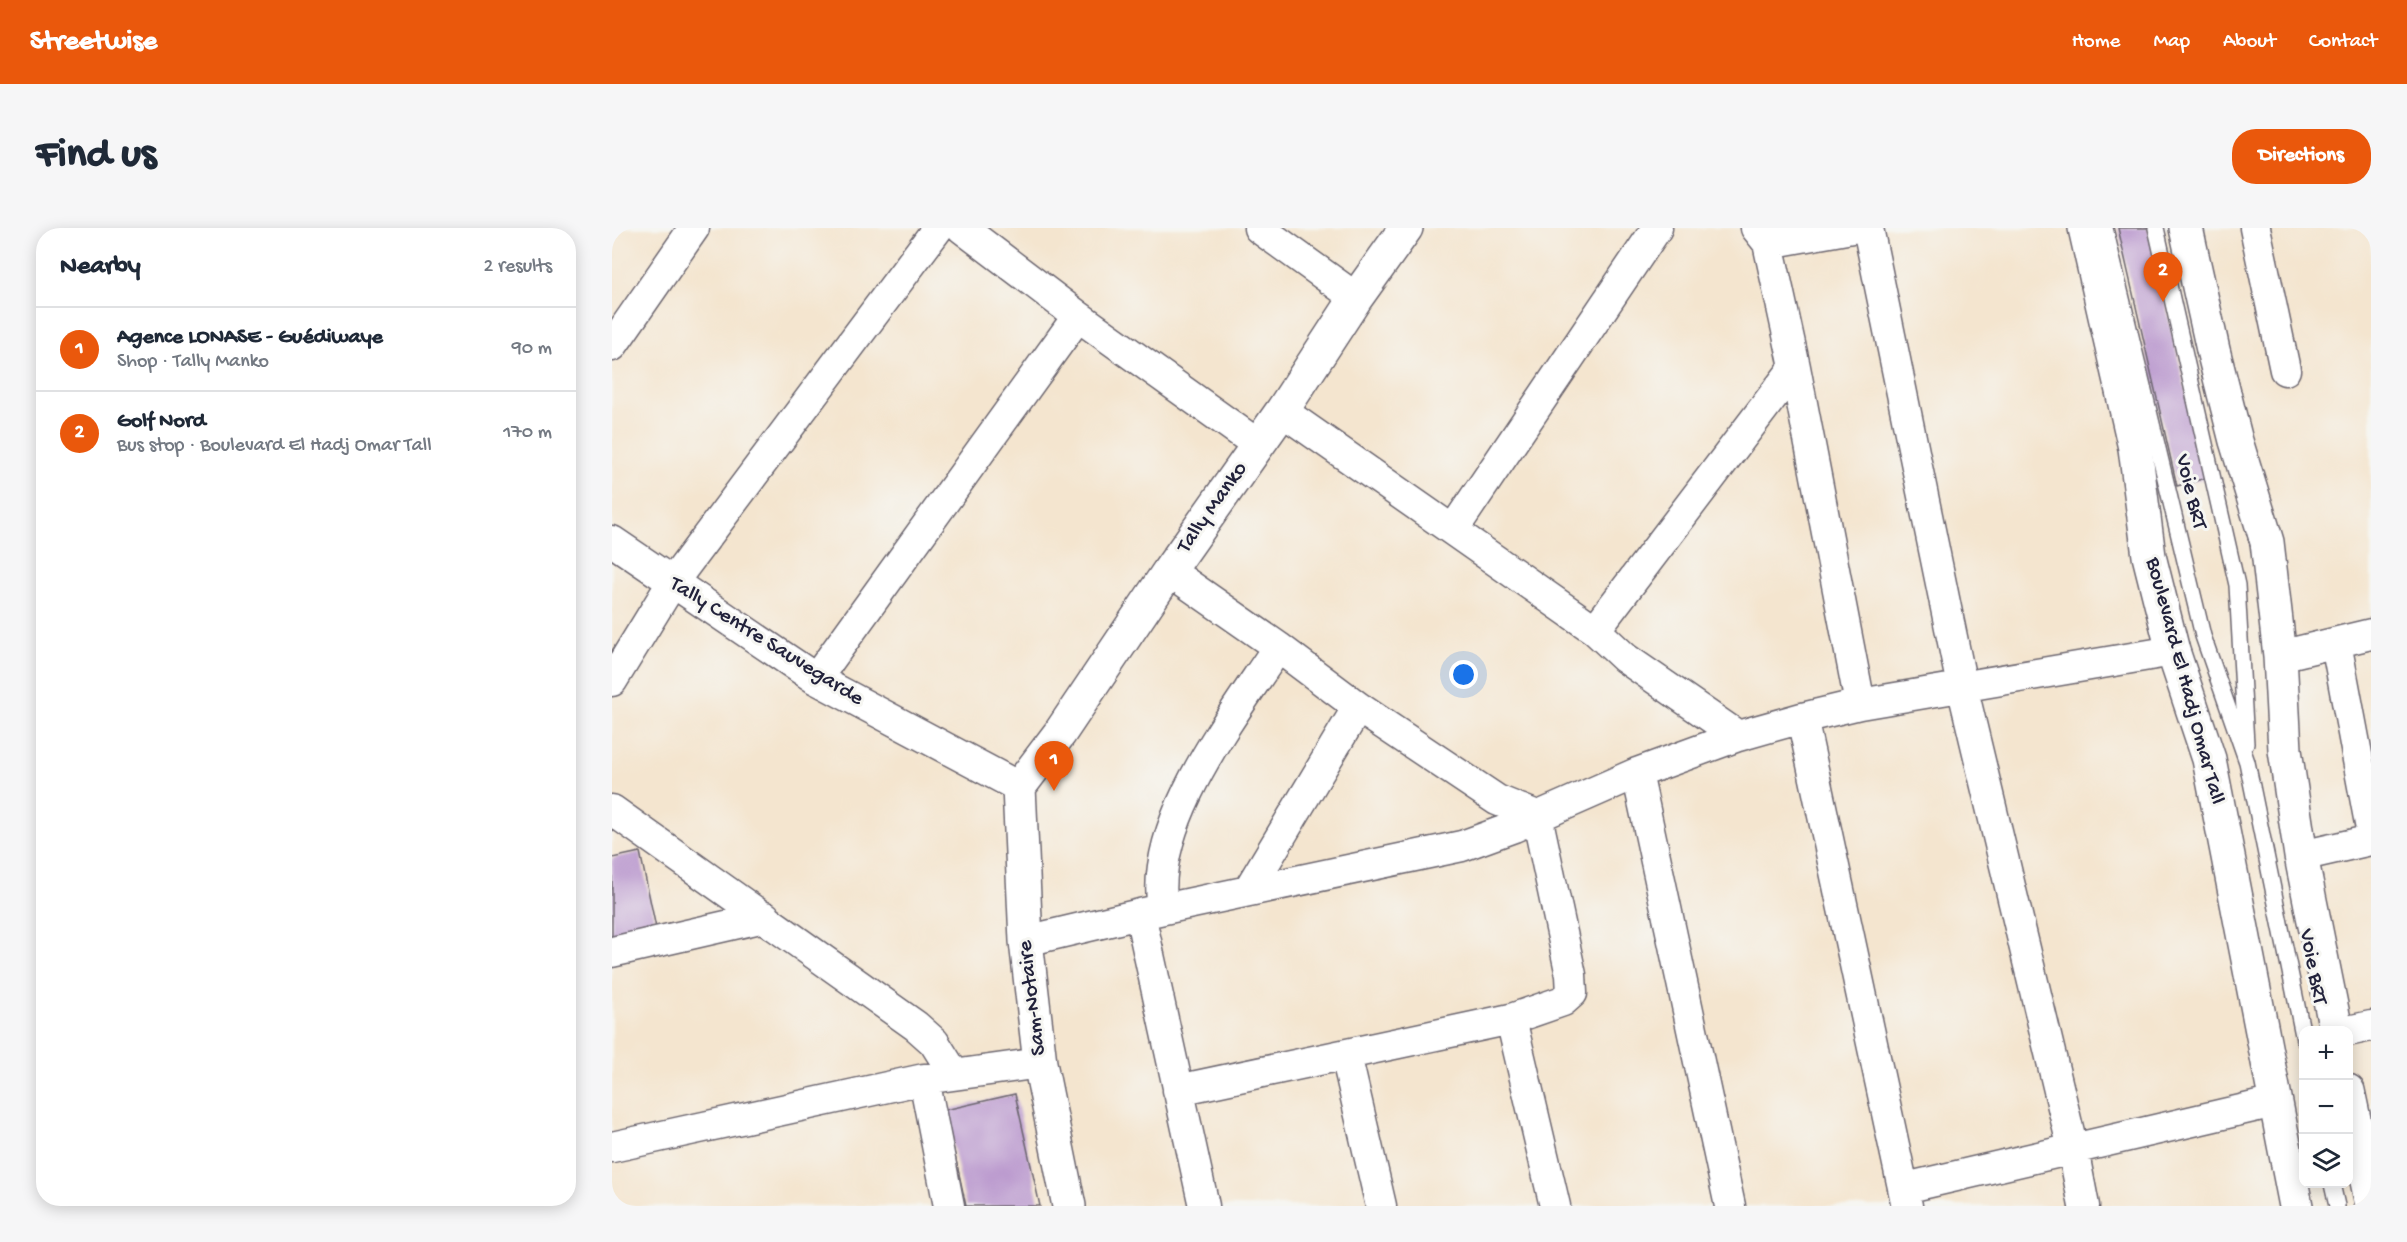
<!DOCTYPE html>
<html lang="en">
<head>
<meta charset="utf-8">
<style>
	body { margin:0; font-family:"Gochi Hand",sans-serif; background:#f6f6f7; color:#1f2937 }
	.controls { position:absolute; right:18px; bottom:18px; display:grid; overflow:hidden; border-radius:12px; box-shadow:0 3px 15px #0003 }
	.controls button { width:54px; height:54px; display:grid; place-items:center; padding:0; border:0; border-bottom:2px solid #e0e1e3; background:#fff; color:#1f2937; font:30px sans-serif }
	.you { position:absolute; left:852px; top:447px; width:21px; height:21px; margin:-15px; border:4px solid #fff; border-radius:50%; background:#1a73e8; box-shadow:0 0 0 9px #1a73e833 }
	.badge { display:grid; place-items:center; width:39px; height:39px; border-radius:50%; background:#ea580c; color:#fff; font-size:20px; font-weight:700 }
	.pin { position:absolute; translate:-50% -50px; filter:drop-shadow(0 2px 3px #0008) }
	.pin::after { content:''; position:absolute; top:32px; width:21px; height:18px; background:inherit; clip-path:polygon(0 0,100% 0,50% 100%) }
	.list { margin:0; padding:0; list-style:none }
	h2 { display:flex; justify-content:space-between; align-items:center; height:78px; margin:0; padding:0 24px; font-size:26px }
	h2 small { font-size:20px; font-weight:400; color:#747a83 }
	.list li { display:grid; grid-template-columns:39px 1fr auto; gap:18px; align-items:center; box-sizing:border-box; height:84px; padding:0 24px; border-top:2px solid #e0e1e3 }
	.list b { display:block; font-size:22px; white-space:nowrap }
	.list p { margin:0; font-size:20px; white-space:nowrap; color:#747a83 }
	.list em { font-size:20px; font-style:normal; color:#747a83 }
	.icon { flex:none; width:33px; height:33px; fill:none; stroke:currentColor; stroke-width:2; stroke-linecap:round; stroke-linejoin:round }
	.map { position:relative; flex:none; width:1759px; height:978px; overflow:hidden; border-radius:24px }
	header { display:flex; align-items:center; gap:36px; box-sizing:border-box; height:84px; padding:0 30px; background:#ea580c; color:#fff }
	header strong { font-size:28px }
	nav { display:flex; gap:33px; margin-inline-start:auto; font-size:21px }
	.intro { display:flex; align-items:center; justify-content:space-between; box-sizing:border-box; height:144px; padding:0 36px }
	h1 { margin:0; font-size:42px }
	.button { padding:15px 27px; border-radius:24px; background:#ea580c; color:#fff; font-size:21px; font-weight:700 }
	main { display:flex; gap:36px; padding:0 36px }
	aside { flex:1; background:#fff; border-radius:24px; box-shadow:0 3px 15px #0003 }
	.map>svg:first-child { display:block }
	.building { fill:#bc9bcf }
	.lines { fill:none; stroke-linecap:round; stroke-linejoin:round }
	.service-casing { stroke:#6c666f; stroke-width:18 }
	.minor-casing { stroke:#6c666f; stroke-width:33 }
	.tertiary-casing { stroke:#6c666f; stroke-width:36 }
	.secondary-casing { stroke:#6c666f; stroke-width:36 }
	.service { stroke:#fff; stroke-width:15 }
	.minor { stroke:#fff; stroke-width:30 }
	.tertiary { stroke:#fff; stroke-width:33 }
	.secondary { stroke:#fff; stroke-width:33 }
	.labels { text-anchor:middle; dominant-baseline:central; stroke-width:6; stroke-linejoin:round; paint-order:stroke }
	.street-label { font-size:22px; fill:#22223b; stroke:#f6f6f2 }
</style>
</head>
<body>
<header>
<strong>Streetwise</strong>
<nav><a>Home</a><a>Map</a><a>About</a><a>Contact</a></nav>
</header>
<div class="intro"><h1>Find us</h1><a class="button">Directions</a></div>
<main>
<aside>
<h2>Nearby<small>2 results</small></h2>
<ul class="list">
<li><span class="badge">1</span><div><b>Agence LONASE - Guédiwaye</b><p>Shop · Tally Manko</p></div><em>90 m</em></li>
<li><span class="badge">2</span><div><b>Golf Nord</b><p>Bus stop · Boulevard El Hadj Omar Tall</p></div><em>170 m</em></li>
</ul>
</aside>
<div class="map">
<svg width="1759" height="978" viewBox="0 0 1759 978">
	<rect width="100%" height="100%" fill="#f6f6f2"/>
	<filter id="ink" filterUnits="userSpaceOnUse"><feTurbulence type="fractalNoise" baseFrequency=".0167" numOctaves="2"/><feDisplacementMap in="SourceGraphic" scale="12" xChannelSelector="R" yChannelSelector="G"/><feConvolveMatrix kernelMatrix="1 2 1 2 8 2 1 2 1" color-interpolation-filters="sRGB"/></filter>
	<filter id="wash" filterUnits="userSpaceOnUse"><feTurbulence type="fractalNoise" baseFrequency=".008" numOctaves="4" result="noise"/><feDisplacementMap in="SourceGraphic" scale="24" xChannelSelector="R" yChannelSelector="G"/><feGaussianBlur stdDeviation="1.35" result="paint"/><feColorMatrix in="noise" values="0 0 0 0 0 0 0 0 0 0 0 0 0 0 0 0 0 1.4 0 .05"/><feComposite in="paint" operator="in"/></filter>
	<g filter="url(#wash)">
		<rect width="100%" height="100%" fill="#f4e5cf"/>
		<g id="blocks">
			<!-- building -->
			<path class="building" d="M1506 0H1536L1594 250 1565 258Z
				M28 624 44 700 0 710V630Z
				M403 866 428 978H354L333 882Z"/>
		</g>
	</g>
	<g filter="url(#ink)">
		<use href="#blocks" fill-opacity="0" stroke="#6c666f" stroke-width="1.5"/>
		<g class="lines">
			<defs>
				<path id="service" d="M1493 0 1591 408 1635 534 1692 812
					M1544 0 1625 357 1634 516
					M1720 956 1725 978"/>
				<path id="minor" d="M350 0 466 88 645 216
					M647 0 744 70
					M1144 0 1156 15 1183 139 1248 476
					M1256 0 1350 458 1461 921 1472 978
					M1643 0 1673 142
					M1156 15 1240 0
					M0 118 82 0
					M670 183 983 402 1013 430 1126 508
					M841 302 1045 0
					M0 313 204 451 407 559
					M557 343 666 419 746 479 885 572 925 588
					M983 402 1183 139
					M1724 415 1759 601
					M1668 428 1759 406
					M204 451 466 88
					M0 453 60 355 326 0
					M1190 490 1295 978
					M1025 545 1118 978
					M0 582 304 798 322 814 342 846
					M1689 628 1759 612
					M636 663 746 479
					M551 681C536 595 621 488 666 419
					M528 686 592 978
					M414 713 528 686 850 618 902 599 1025 545 1126 508 1190 490 1248 476 1561 423
					M0 724 153 689
					M899 791 943 978
					M1736 803 1759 798
					M734 827 769 978
					M312 851 337 978
					M566 862 899 791 951 773 960 765 959 747 925 588
					M0 919 312 851 428 835
					M1293 960 1663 874"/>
				<path id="tertiary" d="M457 978 428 835 414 713 407 559 448 505 557 343 670 183 744 70 794 0"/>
				<path id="secondary" d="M1473 0 1523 220 1537 328 1561 423 1597 531 1684 978
					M1574 0 1601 122 1624 213 1655 314 1668 428 1673 522 1689 628 1724 802
					M1736 863 1759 972"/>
			</defs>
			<!-- service casing -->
			<use href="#service" class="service-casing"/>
			<!-- minor casing -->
			<use href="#minor" class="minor-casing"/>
			<!-- tertiary casing -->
			<use href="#tertiary" class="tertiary-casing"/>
			<!-- secondary casing -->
			<use href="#secondary" class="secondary-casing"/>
			<!-- service -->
			<use href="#service" class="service"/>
			<!-- minor -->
			<use href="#minor" class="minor"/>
			<!-- tertiary -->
			<use href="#tertiary" class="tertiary"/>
			<!-- secondary -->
			<use href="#secondary" class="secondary"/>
		</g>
	</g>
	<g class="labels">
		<!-- street labels -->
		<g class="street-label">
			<text transform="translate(1578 264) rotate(76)">Voie BRT</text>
			<text transform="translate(601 280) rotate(-55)">Tally Manko</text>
			<text transform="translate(154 414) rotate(32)">Tally Centre Sauvegarde</text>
			<text transform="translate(1572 453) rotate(75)">Boulevard El Hadj Omar Tall</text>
			<text transform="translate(1700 739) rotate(79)">Voie BRT</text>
			<text transform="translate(421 770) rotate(-97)">Sam-Notaire</text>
		</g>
	</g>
</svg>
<div class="controls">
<button>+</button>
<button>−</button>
<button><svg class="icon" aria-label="layers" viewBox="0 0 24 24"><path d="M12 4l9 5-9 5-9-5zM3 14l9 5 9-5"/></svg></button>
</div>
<div class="you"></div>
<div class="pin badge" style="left:442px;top:563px">1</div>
<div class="pin badge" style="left:1551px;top:74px">2</div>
</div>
</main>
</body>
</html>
